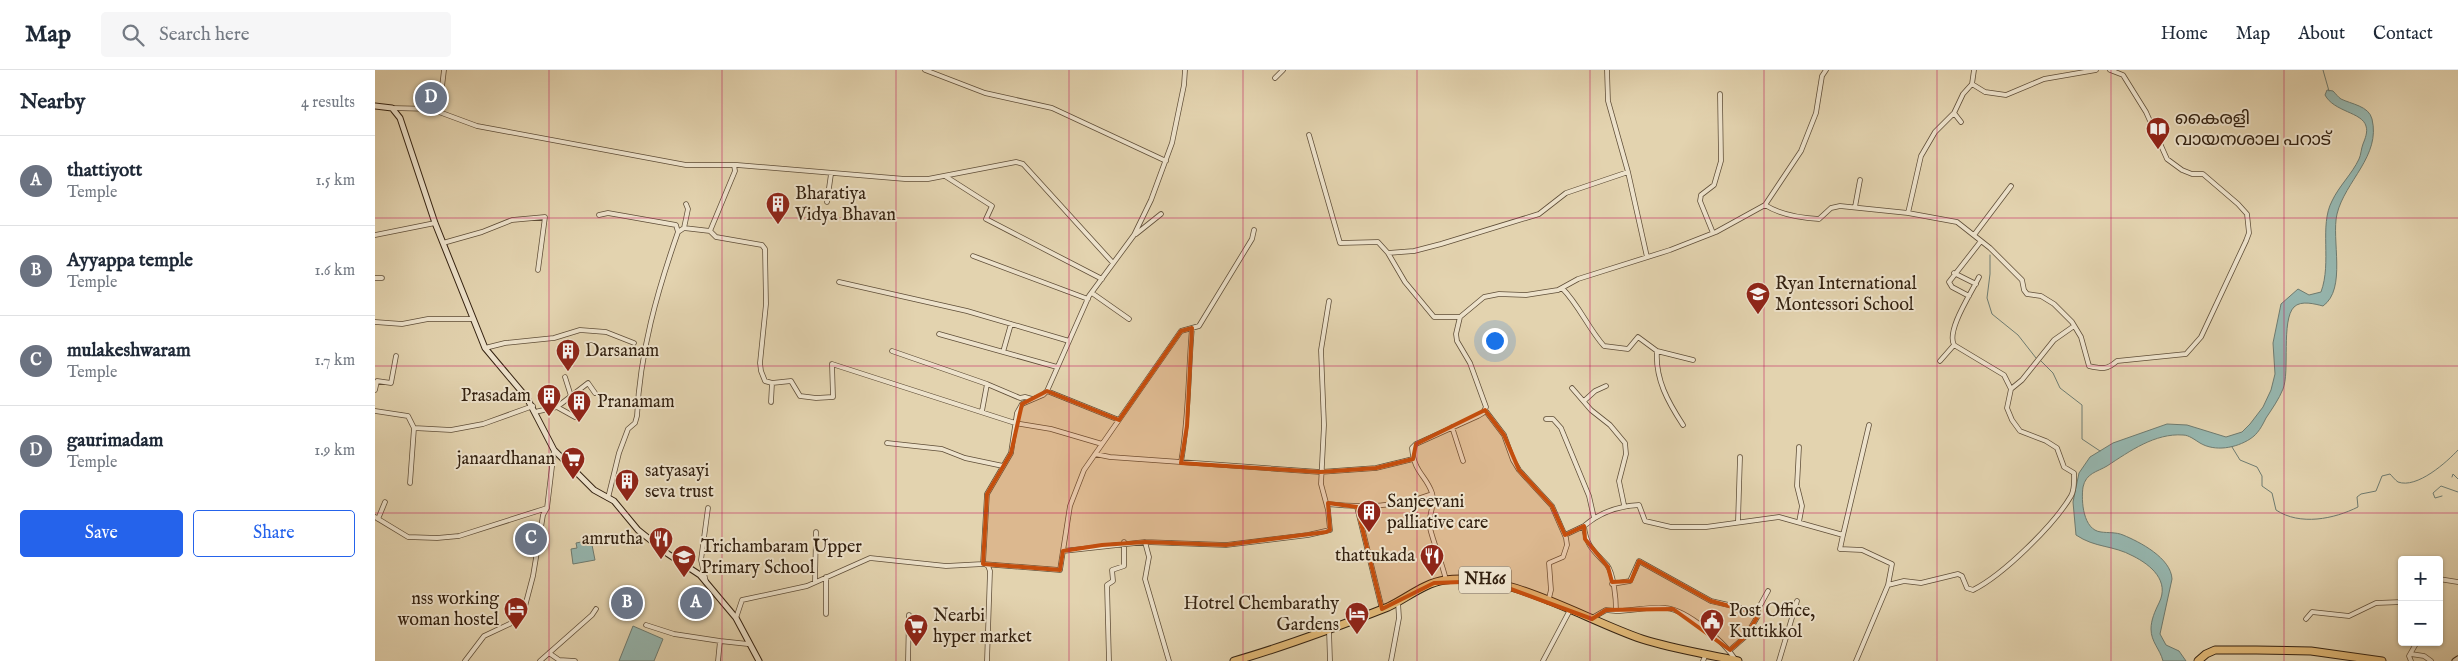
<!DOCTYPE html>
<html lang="en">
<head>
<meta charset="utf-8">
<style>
	body { margin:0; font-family:"IM FELL English","Noto Sans Malayalam",serif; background:#f6f6f7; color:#1f2937 }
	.controls { position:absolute; right:15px; bottom:15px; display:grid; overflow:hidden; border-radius:5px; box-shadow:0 1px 4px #0004 }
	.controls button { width:45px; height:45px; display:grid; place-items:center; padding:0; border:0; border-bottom:1px solid #e0e1e3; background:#fff; color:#1f2937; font:25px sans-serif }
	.you { position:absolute; left:1119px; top:270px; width:18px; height:18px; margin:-12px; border:4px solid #fff; border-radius:50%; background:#1a73e8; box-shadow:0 0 0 8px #1a73e833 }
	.badge { display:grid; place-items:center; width:32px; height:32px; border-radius:50%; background:#2563eb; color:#fff; font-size:16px; font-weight:700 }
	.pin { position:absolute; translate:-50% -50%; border:2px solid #fff; box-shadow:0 1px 5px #0006 }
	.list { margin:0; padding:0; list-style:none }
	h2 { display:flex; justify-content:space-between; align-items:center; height:65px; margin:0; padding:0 20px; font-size:21px }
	h2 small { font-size:16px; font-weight:400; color:#747a83 }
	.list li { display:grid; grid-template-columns:32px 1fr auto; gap:15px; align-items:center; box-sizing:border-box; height:90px; padding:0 20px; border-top:1px solid #e0e1e3 }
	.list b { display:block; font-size:19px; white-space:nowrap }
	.list p { margin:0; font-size:16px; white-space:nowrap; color:#747a83 }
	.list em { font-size:16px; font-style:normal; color:#747a83 }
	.actions { display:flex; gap:10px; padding:15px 20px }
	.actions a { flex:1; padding:11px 0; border:1px solid #2563eb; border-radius:5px; text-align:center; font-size:18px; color:#2563eb }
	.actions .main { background:#2563eb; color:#fff }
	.icon { flex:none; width:28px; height:28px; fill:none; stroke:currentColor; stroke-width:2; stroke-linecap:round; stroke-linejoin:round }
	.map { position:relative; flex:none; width:2083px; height:591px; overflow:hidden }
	header { display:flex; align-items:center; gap:30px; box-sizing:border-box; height:70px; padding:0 25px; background:#fff; border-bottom:1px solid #e0e1e3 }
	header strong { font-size:24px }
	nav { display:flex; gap:28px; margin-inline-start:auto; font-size:18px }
	.search { width:350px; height:45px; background:#f6f6f7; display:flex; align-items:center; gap:12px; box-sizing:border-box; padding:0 18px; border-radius:5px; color:#747a83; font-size:19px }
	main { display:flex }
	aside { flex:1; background:#fff }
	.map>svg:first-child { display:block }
	.water { fill:#96b7b0; stroke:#6e7b70 }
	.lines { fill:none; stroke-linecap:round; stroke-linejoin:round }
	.stream { stroke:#6e7b70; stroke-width:1 }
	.street-casing { stroke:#5f4e38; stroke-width:5.5 }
	.secondary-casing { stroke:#332110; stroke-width:7 }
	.highway-casing { stroke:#332110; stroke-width:9 }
	.street { stroke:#ede2cb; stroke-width:4 }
	.secondary { stroke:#ede2cb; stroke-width:5 }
	.highway { stroke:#e2ba78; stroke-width:7 }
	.marked { fill:#c44e0d; fill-opacity:0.2; stroke:#c44e0d; stroke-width:4; stroke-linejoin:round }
	.grid { fill:none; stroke:#c2185b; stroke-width:1; stroke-opacity:0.55 }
	.labels { text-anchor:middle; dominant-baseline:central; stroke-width:4; stroke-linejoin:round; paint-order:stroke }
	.shield { fill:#ede2cb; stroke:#6b5b48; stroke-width:1 }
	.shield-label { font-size:16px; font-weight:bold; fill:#332110 }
	.poi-label { font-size:18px; fill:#332110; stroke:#ede2cb; text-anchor:start }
</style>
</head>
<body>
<header>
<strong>Map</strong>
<div class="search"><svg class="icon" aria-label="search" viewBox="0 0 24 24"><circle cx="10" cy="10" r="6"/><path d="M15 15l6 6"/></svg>Search here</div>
<nav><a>Home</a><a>Map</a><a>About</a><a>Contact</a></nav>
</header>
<main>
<aside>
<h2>Nearby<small>4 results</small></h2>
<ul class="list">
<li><span class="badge" style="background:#6b7280">A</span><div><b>thattiyott</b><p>Temple</p></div><em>1.5 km</em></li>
<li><span class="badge" style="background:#6b7280">B</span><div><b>Ayyappa temple</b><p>Temple</p></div><em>1.6 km</em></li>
<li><span class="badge" style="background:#6b7280">C</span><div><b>mulakeshwaram</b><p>Temple</p></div><em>1.7 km</em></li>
<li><span class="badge" style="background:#6b7280">D</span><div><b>gaurimadam</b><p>Temple</p></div><em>1.9 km</em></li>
</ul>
<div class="actions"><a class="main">Save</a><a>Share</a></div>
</aside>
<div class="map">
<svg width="2083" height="591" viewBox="0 0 2083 591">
	<rect width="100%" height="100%" fill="#e3d3af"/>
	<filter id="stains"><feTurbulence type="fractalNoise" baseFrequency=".004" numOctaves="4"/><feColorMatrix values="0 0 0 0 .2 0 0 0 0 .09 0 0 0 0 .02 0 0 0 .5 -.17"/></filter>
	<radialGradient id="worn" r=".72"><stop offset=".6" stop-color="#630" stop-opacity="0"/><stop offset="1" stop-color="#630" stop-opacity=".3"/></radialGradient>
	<!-- water -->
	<path class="water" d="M1952 20 1958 21C1961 24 1963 27 1966 29 1976 34 1994 36 1997 49 2006 86 1970 111 1962 144 1956 169 1972 219 1948 236 1940 234 1926 230 1919 237 1906 250 1915 302 1908 319 1904 329 1897 339 1891 348 1887 356 1883 364 1875 369 1861 378 1840 382 1825 373 1820 370 1814 365 1808 365 1780 363 1755 381 1732 396 1722 402 1711 403 1708 417 1706 431 1708 460 1726 462 1733 463 1741 462 1748 465 1765 472 1796 488 1797 509L1785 564 1791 575 1804 581 1811 591H1788C1785 579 1776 572 1776 559 1776 550 1780 541 1784 533 1795 511 1776 495 1758 486 1738 475 1720 478 1701 465L1698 432 1704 403 1715 387 1738 373 1792 354 1812 355 1851 367 1867 362 1875 354 1888 337 1896 320 1900 304 1898 273 1906 234 1923 219 1934 225 1946 222C1957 192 1944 156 1957 131 1964 116 1977 104 1984 89 1986 85 1986 79 1988 74 1990 69 1993 62 1991 56 1987 42 1959 42 1950 25Z
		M216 470 220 490 198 494 196 479 202 478 201 473Z
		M258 556 288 569 279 591H244Z"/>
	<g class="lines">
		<!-- stream -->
		<path class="stream" d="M1948 0 1954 21
			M1615 185V204L1612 228 1617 244 1643 265 1661 288
			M1666 291 1678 303 1685 318 1707 335V369L1725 381
			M1857 377 1865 390 1882 397 1887 406V416L1897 423 1901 440C1925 456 1959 449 1983 437L1982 427 1986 424 2001 421 2007 406 2015 404C2017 406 2020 410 2023 412 2042 419 2072 392 2083 380
			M2077 407 2078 404 2083 409
			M2067 426 2060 428 2058 423 2066 416 2083 422"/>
		<defs>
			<path id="street" d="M550 0 610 23 677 38 791 91
				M1232 0 1233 31 1253 102 1272 187
				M1599 0 1597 14 1610 22 1631 25 1669 9 1721 0
				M900 8 908 0
				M17 38 56 39 102 56 311 95H362L530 109H553L641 92 648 94 738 193
				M64 42 69 0
				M1579 43 1586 52
				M934 65 965 173 1003 172 1013 183 1039 181 1066 174 1164 144 1191 123 1253 102
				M570 106 617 136 611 149 727 209
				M452 132 456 104
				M311 134 313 139 309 158 335 161 360 101 359 95
				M1390 135C1406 145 1425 148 1444 149L1456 138 1465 136 1533 143 1582 152 1615 178 1647 210 1649 220 1652 224 1666 226 1679 234 1697 252 1706 267 1714 296C1727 299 1732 300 1742 291L1811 284 1826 267 1871 171 1874 163 1872 144 1863 134 1828 104H1817L1807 100 1792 89 1771 42 1748 5 1735 0
				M1480 137 1485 110
				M1533 143 1546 86 1560 62 1579 43 1588 24 1597 14
				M224 145 233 143 301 155 303 162
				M335 161 341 167 387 175 390 179 391 234 385 293 386 301 390 311 397 313 416 311 425 326 441 328 458 327 457 294 640 353 676 359 727 374
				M1338 163 1325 131 1326 125 1339 115 1346 91 1345 24
				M761 164 786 144
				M0 165 60 153
				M1599 165 1636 116
				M68 173 107 162 137 150 170 147 163 200
				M1013 183 1030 212 1059 247H1085
				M598 186 713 229
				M1579 203 1601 214
				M0 208H7
				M464 212 592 241 694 271
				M1187 218C1204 235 1213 258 1229 276L1253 279 1263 267 1282 281 1318 290
				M717 223 754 249
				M1594 226 1577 217 1574 212 1606 171
				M0 252 27 254 53 249H97
				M564 264 682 297
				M110 278 130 273 179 268 205 260 231 262 259 273
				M517 281 612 314
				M1282 281C1280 309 1293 332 1308 355
				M628 282 636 254
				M1565 291 1579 275C1571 260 1597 222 1604 207
				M190 307 196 326
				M1197 318 1216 340 1235 355 1250 373 1251 384 1244 411 1249 435
				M1636 319 1647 310 1679 270 1699 256
				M0 320 2 311 16 313 21 286
				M672 321 744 350
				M1209 331 1220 321 1231 316
				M396 332 397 313
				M182 337 200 347
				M1110 340 1129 365 1138 390 1144 400 1177 436 1191 468 1192 475 1188 487 1174 493 1176 520 1173 532
				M0 341 33 346 39 358 76 360 108 354 158 336
				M607 341 612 314 645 328 650 327 657 329
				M160 342 182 337 213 313 220 323
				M1171 349H1178L1186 358 1214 426 1219 448
				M1077 357 1088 391
				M512 373 567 379 590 388 628 396
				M1424 377 1422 416 1427 436 1424 452
				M720 384 735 387 945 402 1001 398 1038 389
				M806 392C814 348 813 303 817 258
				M35 413 39 358
				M233 428 244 383 253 359 260 353 262 346C265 282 282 222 303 162L309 158
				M952 434C989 438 1022 437 1057 424
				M982 437 1007 539
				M0 447 33 467 62 468 84 466 172 438
				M3 449 10 432
				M1363 452 1365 387
				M1190 465 1209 456
				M1468 465 1494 355
				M770 472 851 475 933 465 955 460 953 440 946 414 949 355 946 280 954 231
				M688 481 770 472 774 487 770 509 794 591
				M608 494 612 424 636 383 642 343 647 334 668 325 672 321 714 226 759 165 776 130 797 73 809 15 810 0
				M610 494 613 496 615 501 612 591
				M451 507V544
				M2064 509 2083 512
				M1071 510C1067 492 1059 475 1055 458 1052 447 1061 435 1057 423 1051 405 1039 403 1037 378L1041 374 1103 346 1108 343 1111 337 1095 293 1082 271 1081 264 1085 247 1109 227 1124 224 1151 225 1183 220 1203 209 1295 180 1341 162 1390 135 1426 81 1441 43 1447 6 1451 0
				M331 512 326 490 333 438
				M440 512 441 462
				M1237 514 1255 511 1264 491 1336 531 1371 539 1384 544 1371 566 1355 580
				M1513 515 1529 511 1546 513 1583 504 1587 506 1592 518 1598 520C1628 505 1679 455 1696 426 1700 419 1699 410 1699 403L1689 397 1682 378 1671 371 1645 361 1637 350 1632 338 1636 319 1629 305 1579 275
				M1241 541C1258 541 1275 536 1291 538 1312 540 1351 573 1361 591
				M1381 543 1393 521
				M361 548 367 530 432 516 495 488 571 496 608 494 685 500 695 436 709 400 806 261 824 256 877 169 879 160
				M1217 548 1231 540 1241 541C1241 530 1239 504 1232 495 1219 481 1211 476 1209 456 1224 443 1244 436 1264 435L1270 451 1296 457H1331L1404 447 1468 465 1465 479 1487 480 1517 494 1513 515 1481 591
				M1931 549 1937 542 1974 546 2001 533 2027 532
				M271 555 299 564 345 571
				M954 560 955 591
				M174 583 184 590 200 591
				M2036 584 2049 586 2056 591
				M90 591 109 566 145 549 148 544 158 506 168 445 172 438 179 380
				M165 591 217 545 221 539
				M343 591 345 571 373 574
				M533 591 534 545
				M734 591 732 515 738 511 737 500 749 496V472
				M1016 591 1024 548 1023 532
				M1168 591 1195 540
				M1328 591 1331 584
				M1404 591 1422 531
				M2036 591 2034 586 2042 572"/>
			<path id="secondary" d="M0 36 17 38 25 48 60 153 110 278 152 328 179 380 219 420 239 431 263 460 293 484 325 505 361 548 384 591
				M2080 591 2083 589"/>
			<path id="highway" d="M859 591C912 576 962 557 1013 537 1032 528 1049 513 1070 510 1133 501 1208 549 1267 569 1298 579 1332 584 1363 591
				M1823 591 1831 584 1840 580H1881L1936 581 2007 591"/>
		</defs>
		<!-- street casing -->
		<use href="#street" class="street-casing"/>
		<!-- secondary casing -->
		<use href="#secondary" class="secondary-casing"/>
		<!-- highway casing -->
		<use href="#highway" class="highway-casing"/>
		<!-- street -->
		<use href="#street" class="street"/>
		<!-- secondary -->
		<use href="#secondary" class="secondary"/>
		<!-- highway -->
		<use href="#highway" class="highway"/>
	</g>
	<!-- marked area -->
	<path class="marked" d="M817 258 812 356 806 393 945 402 1001 398 1038 389 1041 374 1110 340 1129 365 1144 400 1177 436 1190 465 1209 456 1210 469 1233 497 1237 512 1256 511 1264 491 1336 531 1384 544 1371 566 1355 580 1298 539 1231 540 1217 549 1114 511 1059 513 1007 539 982 437 953 433 955 460 951 462 851 475 770 472 727 475 688 481 685 500 608 494 612 424 636 383 647 334 672 321 744 350 806 261Z"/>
	<!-- grid -->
	<path class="grid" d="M174 0V591M347 0V591M521 0V591M694 0V591M868 0V591M1042 0V591M1215 0V591M1389 0V591M1562 0V591M1736 0V591M1909 0V591M0 148H2083M0 296H2083M0 443H2083"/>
	<!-- icons -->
	<defs>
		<symbol id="library-pin" viewBox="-11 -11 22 30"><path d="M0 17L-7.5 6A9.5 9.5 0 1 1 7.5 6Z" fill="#8f2418" stroke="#ede2cb"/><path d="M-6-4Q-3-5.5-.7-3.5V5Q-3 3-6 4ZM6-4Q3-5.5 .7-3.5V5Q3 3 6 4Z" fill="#fff"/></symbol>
		<symbol id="building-pin" viewBox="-11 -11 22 30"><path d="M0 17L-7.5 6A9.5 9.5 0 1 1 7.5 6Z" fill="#8f2418" stroke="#ede2cb"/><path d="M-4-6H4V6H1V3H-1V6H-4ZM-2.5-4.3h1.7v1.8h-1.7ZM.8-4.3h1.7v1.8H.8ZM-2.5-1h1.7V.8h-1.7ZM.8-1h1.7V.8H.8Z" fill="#fff"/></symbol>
		<symbol id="school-pin" viewBox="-11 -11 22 30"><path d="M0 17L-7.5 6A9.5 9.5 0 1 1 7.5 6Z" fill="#8f2418" stroke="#ede2cb"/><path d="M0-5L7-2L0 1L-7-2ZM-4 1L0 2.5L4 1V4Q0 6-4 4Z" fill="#fff"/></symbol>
		<symbol id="supermarket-pin" viewBox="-11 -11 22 30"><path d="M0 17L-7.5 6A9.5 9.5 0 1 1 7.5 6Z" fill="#8f2418" stroke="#ede2cb"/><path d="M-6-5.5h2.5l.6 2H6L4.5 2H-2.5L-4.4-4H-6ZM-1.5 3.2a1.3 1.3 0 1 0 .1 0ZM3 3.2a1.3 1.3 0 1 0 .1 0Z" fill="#fff"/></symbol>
		<symbol id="restaurant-pin" viewBox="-11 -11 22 30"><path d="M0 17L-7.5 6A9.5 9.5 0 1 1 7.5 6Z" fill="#8f2418" stroke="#ede2cb"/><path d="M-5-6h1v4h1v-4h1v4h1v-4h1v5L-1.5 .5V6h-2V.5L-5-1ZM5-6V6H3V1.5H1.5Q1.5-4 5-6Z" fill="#fff"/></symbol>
		<symbol id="hotel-pin" viewBox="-11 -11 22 30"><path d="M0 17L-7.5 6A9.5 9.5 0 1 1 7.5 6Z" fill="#8f2418" stroke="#ede2cb"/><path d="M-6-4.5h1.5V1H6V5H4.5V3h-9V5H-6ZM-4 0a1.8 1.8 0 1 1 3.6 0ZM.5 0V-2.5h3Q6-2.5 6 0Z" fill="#fff"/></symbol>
		<symbol id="civic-pin" viewBox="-11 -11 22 30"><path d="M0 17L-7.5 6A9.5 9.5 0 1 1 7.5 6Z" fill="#8f2418" stroke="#ede2cb"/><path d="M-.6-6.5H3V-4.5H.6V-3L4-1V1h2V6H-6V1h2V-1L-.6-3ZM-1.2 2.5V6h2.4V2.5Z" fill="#fff"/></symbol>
	</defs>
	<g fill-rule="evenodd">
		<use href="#library-pin" x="1769" y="45" width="28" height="38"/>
		<use href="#building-pin" x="389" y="120" width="28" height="38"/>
		<use href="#school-pin" x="1369" y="210" width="28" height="38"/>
		<use href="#building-pin" x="179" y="267" width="28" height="38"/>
		<use href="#building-pin" x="160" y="312" width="28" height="38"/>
		<use href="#building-pin" x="190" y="318" width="28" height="38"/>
		<use href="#supermarket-pin" x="184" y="375" width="28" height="38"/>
		<use href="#building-pin" x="238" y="397" width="28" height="38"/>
		<use href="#building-pin" x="980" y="428" width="28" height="38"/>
		<use href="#restaurant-pin" x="272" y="455" width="28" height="38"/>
		<use href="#restaurant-pin" x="1043" y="472" width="28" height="38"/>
		<use href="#school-pin" x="295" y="473" width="28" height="38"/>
		<use href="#hotel-pin" x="127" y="525" width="28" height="38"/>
		<use href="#hotel-pin" x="968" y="530" width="28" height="38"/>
		<use href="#civic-pin" x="1323" y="537" width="28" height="38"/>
		<use href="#supermarket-pin" x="527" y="542" width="28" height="38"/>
	</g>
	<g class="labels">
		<!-- shield labels -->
		<rect class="shield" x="1084" y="496.5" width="52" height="27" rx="4"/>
		<g class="shield-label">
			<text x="1110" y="510">NH66</text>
		</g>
		<!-- poi labels -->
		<g class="poi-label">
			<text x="1800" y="49">കൈരളി<tspan x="1800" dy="21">വായനശാല പറാട്</tspan></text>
			<text x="420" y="124">Bharatiya<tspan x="420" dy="21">Vidya Bhavan</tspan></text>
			<text x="1400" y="214">Ryan International<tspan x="1400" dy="21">Montessori School</tspan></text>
			<text x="210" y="281">Darsanam</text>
			<text x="156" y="326" text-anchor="end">Prasadam</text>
			<text x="222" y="332">Pranamam</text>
			<text x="180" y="389" text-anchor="end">janaardhanan</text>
			<text x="270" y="401">satyasayi<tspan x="270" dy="21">seva trust</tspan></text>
			<text x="1012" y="432">Sanjeevani<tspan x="1012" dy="21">palliative care</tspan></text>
			<text x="268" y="469" text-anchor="end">amrutha</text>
			<text x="326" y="477">Trichambaram Upper<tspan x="326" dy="21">Primary School</tspan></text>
			<text x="1040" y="486" text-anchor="end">thattukada</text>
			<text x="124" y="529" text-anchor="end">nss working<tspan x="124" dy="21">woman hostel</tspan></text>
			<text x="964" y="534" text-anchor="end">Hotrel Chembarathy<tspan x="964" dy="21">Gardens</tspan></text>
			<text x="1354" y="541">Post Office,<tspan x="1354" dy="21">Kuttikkol</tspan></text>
			<text x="558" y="546">Nearbi<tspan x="558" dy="21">hyper market</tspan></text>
		</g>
	</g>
	<rect width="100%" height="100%" filter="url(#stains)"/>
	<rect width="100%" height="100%" fill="url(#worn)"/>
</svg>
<div class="controls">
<button>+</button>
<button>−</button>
</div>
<div class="you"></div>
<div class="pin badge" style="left:321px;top:533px;background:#6b7280">A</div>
<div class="pin badge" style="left:252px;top:533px;background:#6b7280">B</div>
<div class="pin badge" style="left:156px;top:469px;background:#6b7280">C</div>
<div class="pin badge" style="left:56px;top:28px;background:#6b7280">D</div>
</div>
</main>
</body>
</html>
